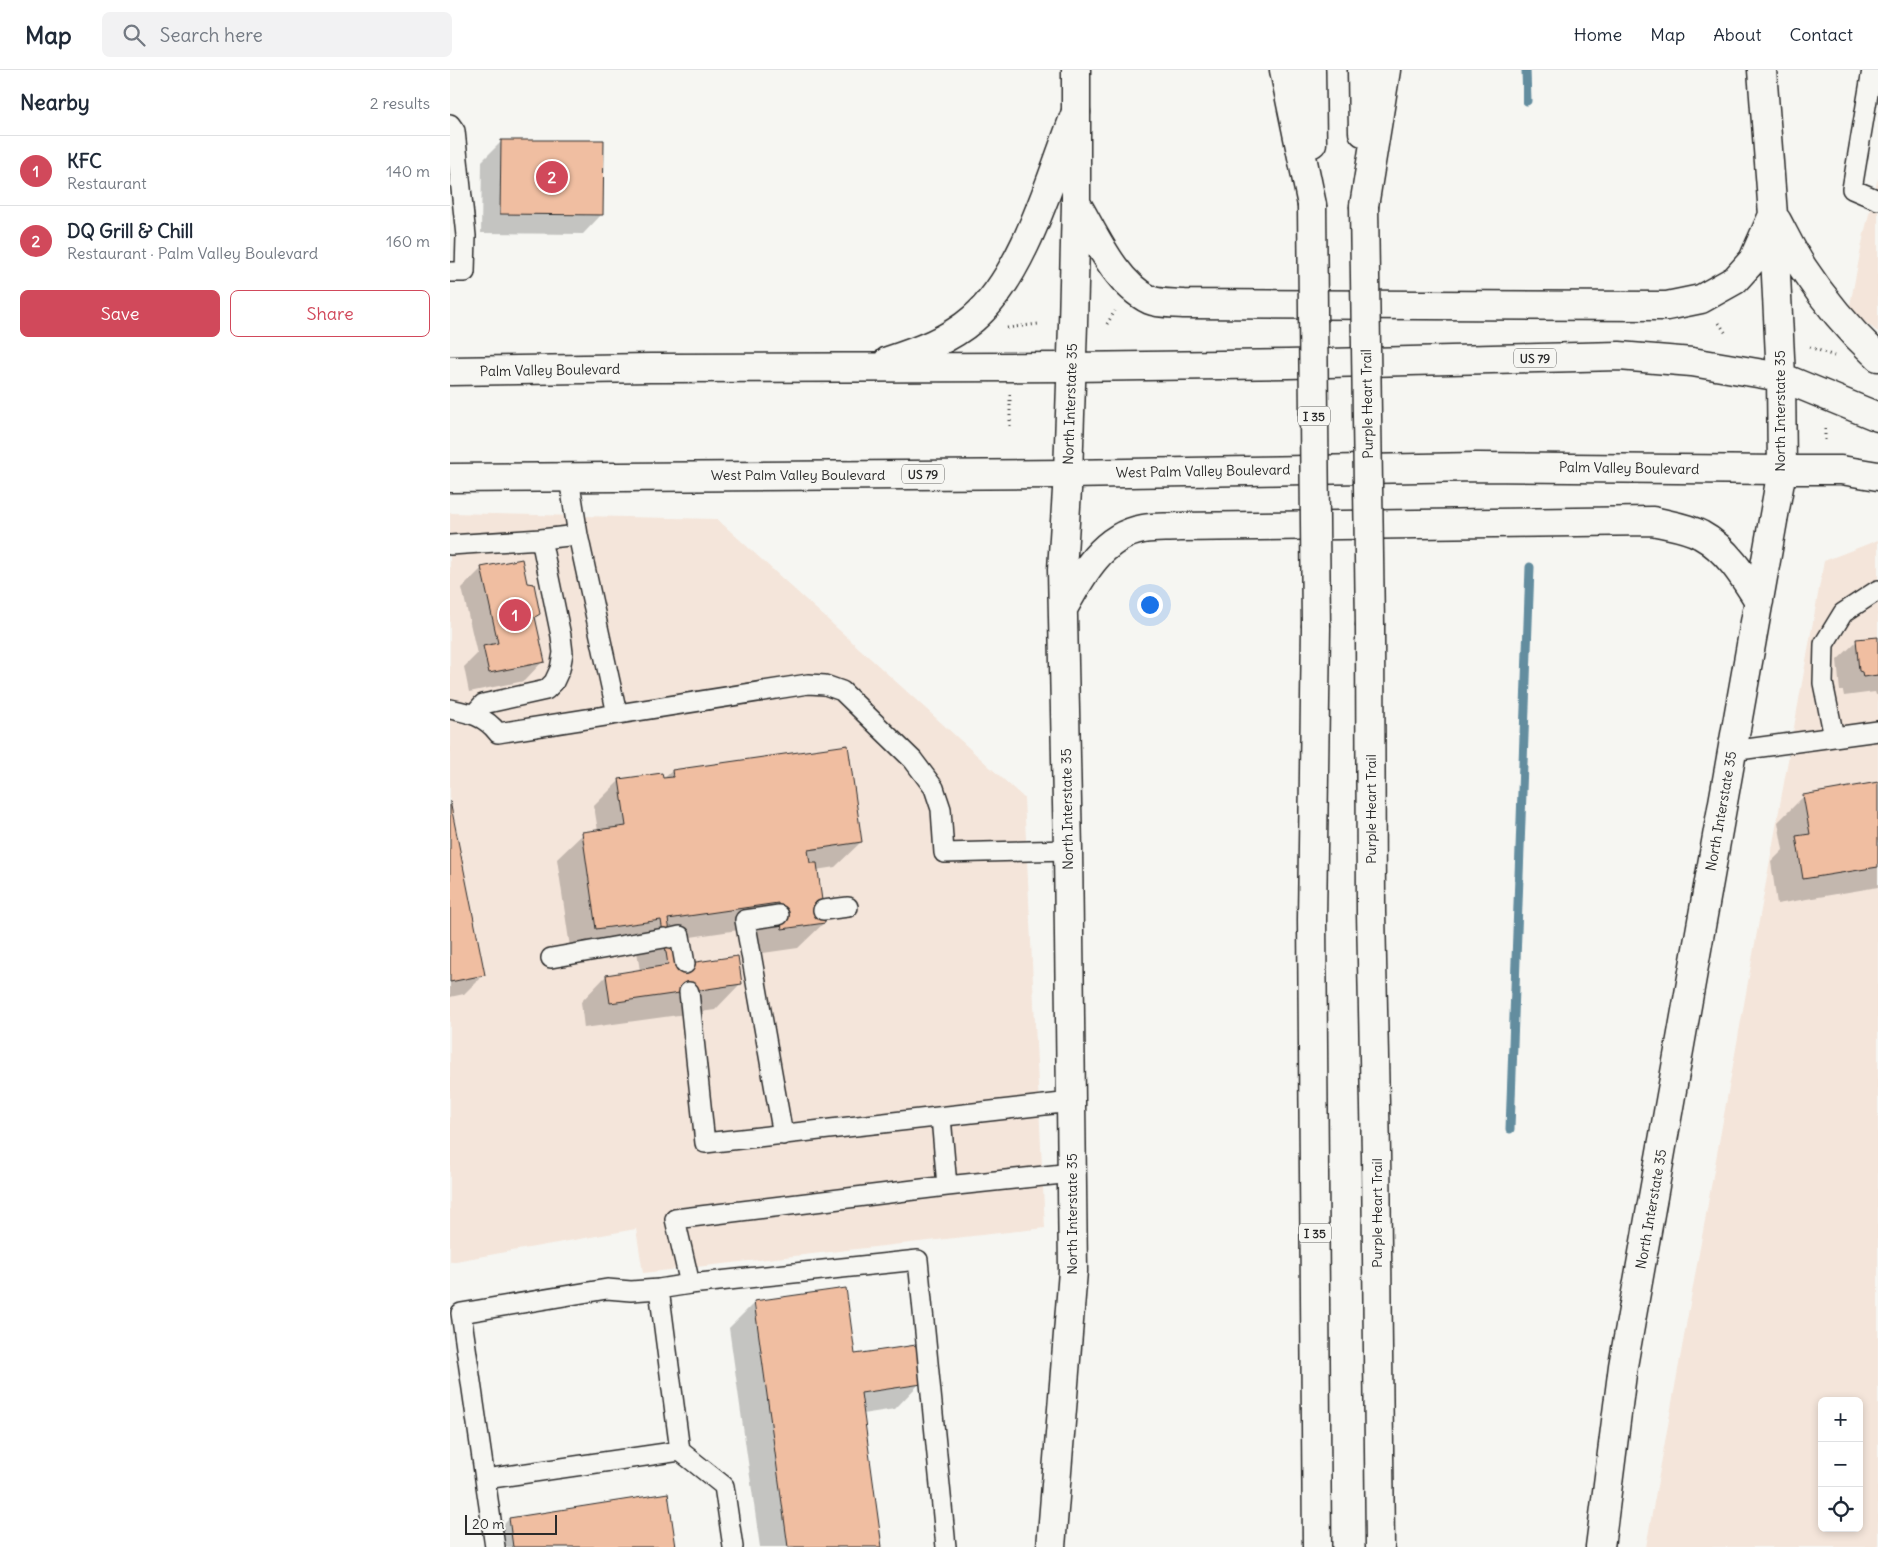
<!DOCTYPE html>
<html lang="en">
<head>
<meta charset="utf-8">
<style>
	body { margin:0; font-family:Delius,sans-serif; background:#f2f2f3; color:#1f2937 }
	.controls { position:absolute; right:15px; bottom:15px; display:grid; overflow:hidden; border-radius:8px; box-shadow:0 2px 8px #0003 }
	.controls button { width:45px; height:45px; display:grid; place-items:center; padding:0; border:0; border-bottom:1px solid #e0e1e3; background:#fff; color:#1f2937; font:25px sans-serif }
	.scale { position:absolute; left:15px; bottom:12px; width:92px; box-sizing:border-box; padding-left:5px; border:2px solid #2b2b2b; border-top:0; font-size:14px; line-height:18px; white-space:nowrap; color:#2b2b2b; -webkit-text-stroke:4px #f6f6f2; paint-order:stroke }
	.you { position:absolute; left:699px; top:534px; width:18px; height:18px; margin:-12px; border:4px solid #fff; border-radius:50%; background:#1a73e8; box-shadow:0 0 0 8px #1a73e833 }
	.badge { display:grid; place-items:center; width:32px; height:32px; border-radius:50%; background:#d1495b; color:#fff; font-size:16px; font-weight:700 }
	.pin { position:absolute; translate:-50% -50%; border:2px solid #fff; box-shadow:0 1px 5px #0006 }
	.list { margin:0; padding:0; list-style:none }
	h2 { display:flex; justify-content:space-between; align-items:center; height:65px; margin:0; padding:0 20px; font-size:21px }
	h2 small { font-size:16px; font-weight:400; color:#747a83 }
	.list li { display:grid; grid-template-columns:32px 1fr auto; gap:15px; align-items:center; box-sizing:border-box; height:70px; padding:0 20px; border-top:1px solid #e0e1e3 }
	.list b { display:block; font-size:19px; white-space:nowrap }
	.list p { margin:0; font-size:16px; white-space:nowrap; color:#747a83 }
	.list em { font-size:16px; font-style:normal; color:#747a83 }
	.actions { display:flex; gap:10px; padding:15px 20px }
	.actions a { flex:1; padding:11px 0; border:1px solid #d1495b; border-radius:8px; text-align:center; font-size:18px; color:#d1495b }
	.actions .main { background:#d1495b; color:#fff }
	.icon { flex:none; width:28px; height:28px; fill:none; stroke:currentColor; stroke-width:2; stroke-linecap:round; stroke-linejoin:round }
	.map { position:relative; flex:none; width:1428px; height:1477px; overflow:hidden }
	header { display:flex; align-items:center; gap:30px; box-sizing:border-box; height:70px; padding:0 25px; background:#fff; border-bottom:1px solid #e0e1e3 }
	header strong { font-size:24px }
	nav { display:flex; gap:28px; margin-inline-start:auto; font-size:18px }
	.search { width:350px; height:45px; background:#f2f2f3; display:flex; align-items:center; gap:12px; box-sizing:border-box; padding:0 18px; border-radius:8px; color:#747a83; font-size:19px }
	main { display:flex }
	aside { flex:1; background:#fff }
	.map>svg:first-child { display:block }
	.built { fill:#f4e5da; fill-rule:evenodd }
	.shadow { fill:#0003 }
	.lines { fill:none; stroke-linecap:round; stroke-linejoin:round }
	.stream { stroke:#648d9f; stroke-width:9 }
	.building { fill:#f0bea1; stroke:#2b2b2b }
	.lane-casing { stroke:#2b2b2b; stroke-width:22 }
	.secondary-casing { stroke:#2b2b2b; stroke-width:31 }
	.highway-casing { stroke:#2b2b2b; stroke-width:31 }
	.path { stroke:#2b2b2b; stroke-width:3; stroke-dasharray:1 4; stroke-linecap:butt }
	.lane { stroke:#f6f6f2; stroke-width:19 }
	.secondary { stroke:#f6f6f2; stroke-width:28 }
	.highway { stroke:#f6f6f2; stroke-width:28 }
	.highway-bridge-casing { stroke:#2b2b2b; stroke-width:31; stroke-linecap:butt }
	.highway-bridge { stroke:#f6f6f2; stroke-width:28 }
	.labels { text-anchor:middle; dominant-baseline:central; stroke-width:4.5; stroke-linejoin:round; paint-order:stroke }
	.shield { fill:#f6f6f2; stroke:#686867; stroke-width:1 }
	.shield-label { font-size:12px; font-weight:bold; fill:#2b2b2b }
	.street-label { font-size:14px; fill:#2b2b2b; stroke:#f6f6f2 }
</style>
</head>
<body>
<header>
<strong>Map</strong>
<div class="search"><svg class="icon" aria-label="search" viewBox="0 0 24 24"><circle cx="10" cy="10" r="6"/><path d="M15 15l6 6"/></svg>Search here</div>
<nav><a>Home</a><a>Map</a><a>About</a><a>Contact</a></nav>
</header>
<main>
<aside>
<h2>Nearby<small>2 results</small></h2>
<ul class="list">
<li><span class="badge">1</span><div><b>KFC</b><p>Restaurant</p></div><em>140 m</em></li>
<li><span class="badge">2</span><div><b>DQ Grill &amp; Chill</b><p>Restaurant · Palm Valley Boulevard</p></div><em>160 m</em></li>
</ul>
<div class="actions"><a class="main">Save</a><a>Share</a></div>
</aside>
<div class="map">
<svg width="1428" height="1477" viewBox="0 0 1428 1477">
	<rect width="100%" height="100%" fill="#f6f6f2"/>
	<filter id="ink" filterUnits="userSpaceOnUse"><feTurbulence type="fractalNoise" baseFrequency=".02" numOctaves="2"/><feDisplacementMap in="SourceGraphic" scale="10" xChannelSelector="R" yChannelSelector="G"/><feConvolveMatrix kernelMatrix="1 2 1 2 8 2 1 2 1" color-interpolation-filters="sRGB"/></filter>
	<g filter="url(#ink)">
		<!-- built -->
		<path class="built" d="M1428 108V262L1399 240 1414 164Z
			M0 443 267 449 574 728 595 1158 193 1203 186 1159 0 1192Z
			M1428 470V1477H1196L1374 491ZM1372 1331H1409V1458H1372Z"/>
		<!-- shadow -->
		<path class="shadow" d="M52 71 152 144 133 164 31 163 32 91Z
			M32 498 76 514 89 544 84 548 93 591 74 611 19 622 14 597 27 584 12 518Z
			M1428 568V625H1426L1425 622 1394 626 1393 621H1390L1387 590 1407 571Z
			M222 701 411 772 385 797 366 800 374 853 348 878 306 884 302 858 220 870 224 896 290 914 265 940 134 958 131 932 156 906 190 901 186 875 121 884 107 789 133 764 148 761 144 736 170 710H212Z
			M1428 714V817L1327 834 1321 792 1333 780 1328 752 1354 726Z
			M0 737 34 904 14 924 0 927Z
			M395 1219 404 1285 470 1313 445 1339 412 1344 431 1477H310L279 1258 304 1233Z
			M59 1449 225 1477H34V1475Z"/>
		<g class="lines">
			<!-- stream -->
			<path class="stream" d="M1076 0 1077 31
				M1060 1059 1080 497"/>
		</g>
		<!-- building -->
		<path class="building" d="M51 70H154L153 145 50 144Z
			M72 489 77 513 84 514 90 544 85 547 95 592 39 603 33 576 48 573 31 497Z
			M1428 567V605L1413 607 1412 602 1409 601 1406 569Z
			M398 675 412 772 358 780 360 793H367L375 853 332 859 328 833 218 849 225 895 288 886 292 914 160 933 156 905 218 895 211 850 146 859 132 762 176 756 169 709 212 703 213 708 223 707 222 700Z
			M1428 712V797L1353 809 1346 766 1360 764 1353 725Z
			M0 731 35 905 0 912Z
			M396 1218 405 1284 466 1275 472 1314 411 1323 432 1477H338L304 1231Z
			M218 1423 226 1477H63L59 1448Z"/>
		<g class="lines">
			<defs>
				<path id="lane" d="M1422 0 1402 119 1428 130
					M0 54 5 61 16 166 15 202H0
					M119 408 128 465 167 644
					M91 469 128 465
					M0 475 91 469 111 566 113 583 110 599 104 612 96 620 33 634 24 644
					M0 639C20 643 35 646 48 663L358 614 375 615 392 621 463 690 484 718 491 739 494 783 618 780
					M1384 667 1373 613 1374 574 1393 543 1428 520
					M1282 681 1428 661
					M373 840 398 837
					M329 845 295 850 333 1065
					M221 868 230 866 235 894
					M101 888 214 868
					M239 922 255 1073 621 1032
					M491 1047 497 1116
					M230 1381 209 1219 240 1214
					M35 1409 11 1243 157 1219 181 1221 209 1219
					M45 1477 35 1409 230 1381 274 1416 283 1477
					M496 1477 468 1190 240 1214 225 1149 497 1116 622 1103"/>
				<path id="secondary" d="M1312 0 1323 145 1331 307 1428 347
					M626 133C645 165 665 213 700 230 709 234 723 233 734 234L1217 236 1251 229 1285 210 1303 190 1323 145
					M1327 151C1335 166 1343 183 1353 198 1374 230 1400 261 1428 287
					M613 539C631 506 652 466 693 459 705 457 717 458 729 457L1203 451C1218 455 1237 457 1251 465 1277 479 1294 507 1309 531
					M601 1477 623 1201 618 780 612 500 618 404 623 254 626 133V0
					M1150 1477 1173 1296 1332 400H1391L1428 406"/>
				<path id="highway" d="M834 0 862 135
					M861 0 862 73
					M912 0 913 62
					M914 136 936 0
					M438 291C468 281 499 270 523 249 574 206 602 104 626 42
					M0 301 200 298 621 297 838 294 1169 286 1242 292 1331 307 1332 400 1027 397 618 404 0 408
					M920 556 921 842 926 1084 930 1477
					M866 557 862 850 867 1477"/>
			</defs>
			<!-- lane casing -->
			<use href="#lane" class="lane-casing"/>
			<!-- secondary casing -->
			<use href="#secondary" class="secondary-casing"/>
			<!-- highway casing -->
			<use href="#highway" class="highway-casing"/>
			<!-- path -->
			<path class="path" d="M1269 253 1277 265
				M657 254 665 241
				M557 258 588 254
				M1360 277 1384 286
				M560 325V357
				M1375 370V357"/>
			<!-- lane -->
			<use href="#lane" class="lane"/>
			<!-- secondary -->
			<use href="#secondary" class="secondary"/>
			<!-- highway -->
			<use href="#highway" class="highway"/>
			<defs>
				<path id="highway-bridge" d="M862 135 866 557
					M914 136 920 556"/>
			</defs>
			<!-- highway-bridge casing -->
			<use href="#highway-bridge" class="highway-bridge-casing"/>
			<!-- highway-bridge -->
			<use href="#highway-bridge" class="highway-bridge"/>
		</g>
	</g>
	<g class="labels">
		<!-- shield labels -->
		<g class="shield">
			<rect x="1064" y="278.5" width="42" height="19" rx="4"/>
			<rect x="848" y="336.5" width="32" height="19" rx="4"/>
			<rect x="452" y="394.5" width="42" height="19" rx="4"/>
			<rect x="849" y="1153.5" width="32" height="19" rx="4"/>
		</g>
		<g class="shield-label">
			<text x="1085" y="288">US 79</text>
			<text x="864" y="346">I 35</text>
			<text x="473" y="404">US 79</text>
			<text x="865" y="1163">I 35</text>
		</g>
		<!-- street labels -->
		<g class="street-label">
			<text transform="translate(100 300) rotate(-1)">Palm Valley Boulevard</text>
			<text transform="translate(620 334) rotate(-88)">North Interstate 35</text>
			<text transform="translate(917 334) rotate(-91)">Purple Heart Trail</text>
			<text transform="translate(1330 341) rotate(-90)">North Interstate 35</text>
			<text transform="translate(1179 398) rotate(1)">Palm Valley Boulevard</text>
			<text transform="translate(753 401) rotate(-1)">West Palm Valley Boulevard</text>
			<text x="348" y="405">West Palm Valley Boulevard</text>
			<text transform="translate(617 739) rotate(-91)">North Interstate 35</text>
			<text transform="translate(921 739) rotate(-90)">Purple Heart Trail</text>
			<text transform="translate(1271 741) rotate(-80)">North Interstate 35</text>
			<text transform="translate(1201 1139) rotate(-80)">North Interstate 35</text>
			<text transform="translate(927 1143) rotate(-90)">Purple Heart Trail</text>
			<text transform="translate(622 1144) rotate(-90)">North Interstate 35</text>
		</g>
	</g>
</svg>
<div class="controls">
<button>+</button>
<button>−</button>
<button><svg class="icon" aria-label="locate" viewBox="0 0 24 24"><circle cx="12" cy="12" r="6"/><path d="M12 2v4M12 18v4M2 12h4M18 12h4"/></svg></button>
</div>
<div class="scale">20 m</div>
<div class="you"></div>
<div class="pin badge" style="left:65px;top:545px">1</div>
<div class="pin badge" style="left:102px;top:107px">2</div>
</div>
</main>
</body>
</html>
